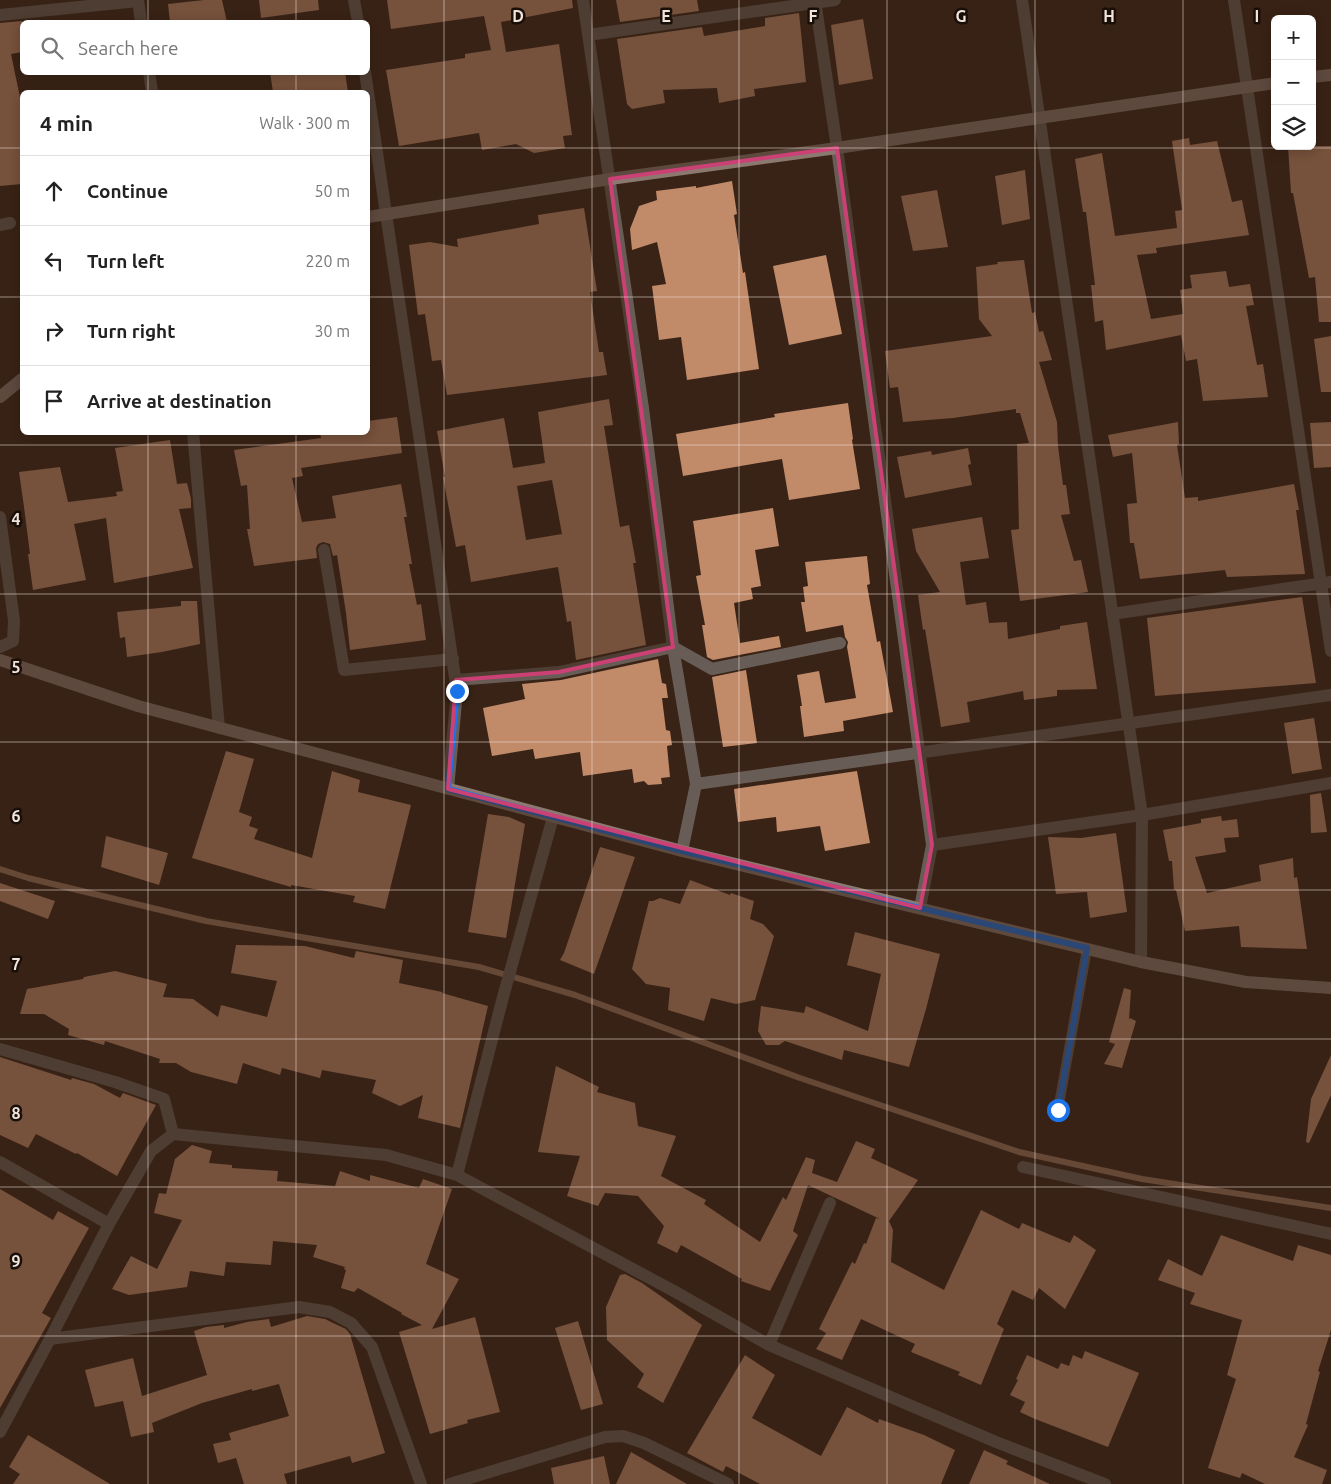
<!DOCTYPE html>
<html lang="en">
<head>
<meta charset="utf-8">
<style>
	body { margin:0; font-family:Ubuntu,sans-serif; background:#f2f2f2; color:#222 }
	.controls { position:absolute; right:15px; top:15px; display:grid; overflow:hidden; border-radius:8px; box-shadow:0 2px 12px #0003 }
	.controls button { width:45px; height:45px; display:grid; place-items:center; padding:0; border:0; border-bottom:1px solid #e0e0e0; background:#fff; color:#222; font:25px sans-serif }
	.stop { position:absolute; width:15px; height:15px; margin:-11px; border:4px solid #1a73e8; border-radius:50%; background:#fff }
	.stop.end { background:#1a73e8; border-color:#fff; box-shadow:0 1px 5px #0008 }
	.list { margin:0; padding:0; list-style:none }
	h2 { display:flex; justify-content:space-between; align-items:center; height:65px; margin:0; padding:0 20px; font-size:21px }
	h2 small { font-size:16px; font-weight:400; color:#767676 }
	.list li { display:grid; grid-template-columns:32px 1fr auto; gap:15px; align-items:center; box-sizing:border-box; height:70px; padding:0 20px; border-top:1px solid #e0e0e0 }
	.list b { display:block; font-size:19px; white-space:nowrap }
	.list em { font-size:16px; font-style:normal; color:#767676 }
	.icon { flex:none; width:28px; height:28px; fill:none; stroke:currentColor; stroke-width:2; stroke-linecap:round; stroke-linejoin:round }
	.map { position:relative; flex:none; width:1331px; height:1484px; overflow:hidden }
	.search { position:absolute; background:#fff; box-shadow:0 2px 12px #0003; left:20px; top:20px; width:350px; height:55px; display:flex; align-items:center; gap:12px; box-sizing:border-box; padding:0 18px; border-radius:8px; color:#767676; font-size:19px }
	.panel { position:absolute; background:#fff; box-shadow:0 2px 12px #0003; left:20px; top:90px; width:350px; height:345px; border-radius:8px }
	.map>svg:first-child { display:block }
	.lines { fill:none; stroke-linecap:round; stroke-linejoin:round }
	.stream { stroke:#9d755d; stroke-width:6 }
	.building { fill:#c18a69; fill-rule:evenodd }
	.lane { stroke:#685d56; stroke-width:10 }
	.street { stroke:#685d56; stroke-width:12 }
	.secondary { stroke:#8b796f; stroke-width:12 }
	.route { stroke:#1a73e8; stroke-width:6 }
	.marked { fill:none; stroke:#cc4175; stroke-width:4; stroke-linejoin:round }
	.grid { fill:none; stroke:#f2e3db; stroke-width:1; stroke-opacity:0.55 }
	.grid-label { font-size:16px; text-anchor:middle; font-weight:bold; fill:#f2e3db; stroke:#180f09; stroke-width:5; stroke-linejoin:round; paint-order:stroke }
</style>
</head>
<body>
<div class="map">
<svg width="1331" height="1484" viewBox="0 0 1331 1484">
	<rect width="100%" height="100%" fill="#382316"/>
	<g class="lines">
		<!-- stream -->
		<path class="stream" d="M0 869 28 878 206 921 479 967 575 995 800 1078 1019 1152 1142 1179 1331 1208"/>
	</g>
	<!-- building -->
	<path class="building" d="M204 0H222L227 22H170L168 4Z
		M259 0H318L319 10 261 18Z
		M387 0H572L573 8 501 22 506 52 559 44 572 135 563 136 565 148 534 153 516 144 482 150 479 133 399 146 386 70 465 58V54L491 50 484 16 391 29Z
		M616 0H697L699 11 620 22Z
		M799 13 806 82 754 89 755 96 719 103 717 88 663 90 665 103 632 109 627 104 617 39 702 27 704 36 765 26V18Z
		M863 19 873 79 839 85 831 25Z
		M22 21V52L11 54 22 107V184L0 186V23Z
		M270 72H345L348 92H273Z
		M1189 138 1190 145 1217 141 1232 202 1242 200 1249 235 1156 248 1157 253 1137 255 1151 319 1183 314 1180 290 1192 288 1190 275 1226 271 1229 287 1250 284 1254 305 1246 306 1257 365 1263 364 1268 397 1203 401 1197 359 1186 361 1181 335 1106 350 1103 320 1095 322 1091 285H1095L1086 212H1083L1075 159 1102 153 1115 236 1177 228 1175 211 1182 210 1172 141Z
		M1288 146H1331V322H1319L1315 277 1309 278 1293 193H1291Z
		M1025 170 1030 219 1002 225 995 176Z
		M732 181 737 214 734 215 743 273 745 272 759 369 687 380 681 337 659 340 652 286 666 284 657 242 632 250 630 229 639 206 657 200 656 191 696 186V188Z
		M937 190 948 247 913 251 901 196Z
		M584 208 597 291 590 292 599 352H603L607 375 447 395 441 360 432 361 425 314 418 315 409 245 430 242 458 247 457 239 539 224 538 215Z
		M826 255 842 334 789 345 773 266Z
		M1024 260 1032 313 1035 312 1039 332 1043 331 1052 360 1039 362 1057 422 1058 446 1063 485H1066L1070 514 1061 515 1074 561 1081 560 1088 592 1020 601 1011 530 1019 529 1017 444 1029 443 1020 413H1016V409L953 418 903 422 898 387 890 388 885 351 992 336 979 319 976 267 998 264 997 262Z
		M1331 336V392H1321L1314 339Z
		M609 399 613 425 604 426 620 527 629 525 636 563H633L646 645 576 660 571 621 567 622 558 567 471 582 465 545 456 547 443 477H445L437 431 504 418 513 468 545 463 538 412ZM552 480 562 534 526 540 517 486Z
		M848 403 853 439 852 440 860 489 789 500 782 459 683 476 676 434 775 417 774 414Z
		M397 417 402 453 301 468 303 476 292 478 302 522 336 518 332 496 401 484 407 517H404L412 564H409L417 605 421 604 426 640 350 650 346 613 337 555 333 556 330 544 323 542 318 544 316 548 317 558 254 566 247 529H250L247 485 241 486 234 450 321 438 320 432H368V421Z
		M1178 422 1179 444 1177 445 1185 498 1198 497V501L1294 484 1299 510H1296L1305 574 1227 577 1225 570 1140 579 1134 543H1130L1127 504 1137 503 1132 453 1113 457 1108 435Z
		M1331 422V467L1314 468 1310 423Z
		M170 440 177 484 187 483 191 499V508L179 509 193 568 114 583 106 518 74 524 86 580 33 590 28 554H30L24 507 19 472 60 467 68 502 117 496 116 492 123 491 115 448Z
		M968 448 971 464 968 465 972 485 905 498 897 457 931 451 932 455Z
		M773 508 779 546 755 550 761 586 751 588 753 599 734 603 740 643 779 636 781 647 713 660 707 657 702 625H705L696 576 701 575 693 521Z
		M982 517 989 558 960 562 966 605 986 602 989 623 1007 622 1008 639 1060 629V626L1087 622 1097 689 1057 690V696L1024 700 1023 691 967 702 970 722 941 727 925 629 923 630 918 595 940 592 916 551 912 529Z
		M867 556 870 584 867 585 877 642 880 641 893 712 843 721 844 731 804 737 800 706H802L797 675 819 671 825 703 856 698 847 647 848 642 845 637 843 625 806 632 801 602H805L803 587 808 586 805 562Z
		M1302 597 1316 683 1155 696 1147 618Z
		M181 601H197L200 644 162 652 127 657 125 637 120 638 117 612 181 606Z
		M658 659 662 683 666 684 668 698H662L666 730 670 731 672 745 667 746 670 777 661 778 662 784 648 785 644 781 634 783 632 769 583 776 580 752 535 759 533 749 492 756 483 708 525 699 522 684 561 680Z
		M746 670 757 743 723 747 712 677Z
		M1314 718 1322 769 1292 774 1284 723Z
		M226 751 254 759 239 812 252 817 249 826 258 829 254 839 312 858 332 771 360 780 358 792 411 805 385 909 353 902 355 896 291 885V887L192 858Z
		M857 771 870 843 825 851 820 826 777 832 776 817 738 822 734 789Z
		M1321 793 1327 832 1311 833 1310 795Z
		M488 814 509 817 525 824 506 938 468 932Z
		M1221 816 1222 821 1237 819 1239 837 1224 838 1226 852 1195 857 1207 893 1261 881 1259 865 1293 858 1294 878 1297 877 1307 949 1241 947 1239 926 1185 931 1176 890H1174L1172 861H1169L1163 830 1201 823V819Z
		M1116 833 1127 912 1090 918 1087 892 1056 894 1048 837 1081 838Z
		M106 836 168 853 159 885 101 867Z
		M600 847 635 857 594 974 560 960 564 953Z
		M690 880 730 895 731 893 754 901 750 919 763 924 774 936 755 1000 736 1004 711 998 704 1021 668 1010 670 988 646 984 632 969 649 901H653L660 898 680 904Z
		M0 883 55 901 48 919 0 901Z
		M855 932 940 954 926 1009 909 1067 844 1050 842 1060 785 1041 779 1045H766L758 1031 761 1006 804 1013 806 1006 868 1031 881 974 847 965Z
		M236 945 305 946 354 958 356 951 403 960 399 983 442 992V993L488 1006 460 1128 418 1118 423 1095 400 1106 372 1093 376 1080 322 1070 320 1078 282 1068 280 1075 243 1063 237 1084 191 1072 176 1063H159L160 1059 105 1041 104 1045 68 1035 69 1029 44 1014H20L27 989 83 979 84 977 115 971 167 984 163 997 193 999 218 1017 221 1005 267 1017 277 981 231 973Z
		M1124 988 1131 990 1129 1020 1130 1018 1136 1021 1122 1068 1104 1064 1115 1044 1109 1042Z
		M1331 1055V1095L1309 1143 1306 1142 1311 1099Z
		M0 1057 71 1080 72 1078 94 1084 120 1098 123 1093 156 1105 117 1176 77 1153 76 1154 36 1134 28 1148 0 1135Z
		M556 1066 599 1087 597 1092 635 1103 638 1126 676 1136 661 1176 706 1200 704 1204 760 1242 783 1197 786 1200 806 1157 815 1160 812 1173 837 1182 856 1141 875 1149 871 1158 918 1180 889 1221 893 1230 891 1262 944 1290 981 1210 1019 1229 1022 1223 1070 1243 1074 1235 1096 1250 1065 1309 1039 1288 1033 1300 1012 1290 997 1324 1004 1329 981 1385 958 1375 960 1372 911 1352 915 1344 861 1319 842 1360 816 1349 826 1333 819 1329 852 1262 855 1264 864 1243 866 1244 876 1218 880 1219 808 1185 793 1231 798 1235 770 1291 741 1281 742 1279 681 1245 677 1253 657 1243 664 1226 638 1196 605 1193 598 1206 567 1196 580 1156 538 1152Z
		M192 1145 212 1151 209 1163 232 1165V1168L278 1171 277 1181 335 1186 340 1171 370 1181V1175L419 1188 423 1179 452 1189 426 1264 459 1279 432 1329 475 1317 500 1412 467 1420 468 1423 430 1434 399 1332 422 1325 401 1314 402 1313 358 1288 354 1292 341 1288 346 1270 344 1269 345 1267 313 1257 317 1245 273 1241 271 1265 226 1262 224 1276 190 1271 187 1287 129 1295 112 1289 131 1256 157 1269 182 1220 154 1213 159 1193 166 1194 175 1159Z
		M0 1189 53 1220 58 1211 89 1228 42 1313 51 1318 0 1408Z
		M1221 1235 1293 1261 1298 1245 1331 1255V1330L1318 1371 1320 1372 1306 1424 1308 1425 1294 1457 1327 1470 1322 1484H1265L1242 1473 1240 1478 1208 1468 1236 1379 1227 1375 1242 1320 1190 1304 1195 1293 1158 1280 1168 1259 1202 1276Z
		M625 1274 642 1283 702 1325 663 1403 637 1387 644 1374 607 1340 606 1307 620 1275Z
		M307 1316 325 1319 333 1323 346 1329 350 1334 385 1453 352 1463 350 1456 284 1474 287 1484H244L236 1458 218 1463 213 1444 231 1440 229 1433 289 1416 279 1384 252 1391V1389L202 1403 152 1423 154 1432 131 1437 123 1401 95 1407 85 1370 133 1358 142 1396 207 1375 194 1331 206 1327 224 1325V1328L247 1322 269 1319 271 1327Z
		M578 1321 603 1404 581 1410 555 1328Z
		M1085 1351 1139 1373 1108 1447 1035 1419 1020 1412 1025 1402 1010 1395 1018 1380 1016 1379 1027 1355 1058 1369 1061 1363 1069 1366 1073 1355 1082 1359Z
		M745 1355 775 1375 752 1418 821 1456 847 1407 878 1423 879 1419 924 1435 955 1450 941 1484H760L726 1466 723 1472 687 1453Z
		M28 1435 110 1484H13L20 1474 9 1467Z
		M984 1450 1008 1461 1006 1464 1050 1484H969Z
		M631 1452 687 1484H616Z
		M604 1456 610 1484H554L551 1468Z"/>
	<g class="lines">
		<!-- lane -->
		<path class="lane" d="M1058 1110 1087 949"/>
		<!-- street -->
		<path class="street" d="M138 0 141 22
			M354 0 358 22
			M583 0 643 408 673 647 696 784 682 851
			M815 0 837 148 932 845 920 908
			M1022 0 1142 815 1141 962
			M1234 0 1331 651
			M0 15 138 1
			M588 35 835 0
			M149 72 152 92
			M365 72 457 691 448 789
			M0 225 10 223
			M193 432 219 728
			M0 517 14 621 13 641 0 647
			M324 550 344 670 453 659
			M1112 614 1331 582
			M456 680 559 672 673 647 712 669 840 643
			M696 784C907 754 1119 726 1331 695
			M932 845 1142 815 1331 783
			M0 1049 115 1082 164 1099 173 1134
			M0 1162 109 1224
			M1023 1167 1331 1234
			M457 1175 503 997 553 817
			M50 1339 299 1307 330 1312 351 1323 372 1347 421 1484
			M769 1345 830 1203
			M0 1432 50 1339 109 1224 151 1151 173 1134 386 1155 457 1175 672 1290 769 1345 996 1442 1105 1484
			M450 1484 605 1437 623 1436 644 1443 728 1484"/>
		<!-- secondary -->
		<path class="secondary" d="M1312 77 1331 75
			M368 217 610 179 837 148 1275 83
			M0 397 22 379
			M0 660 138 706 682 851 1141 962 1246 982 1331 988"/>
	</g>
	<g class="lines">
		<!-- route -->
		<path class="route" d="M457 691 448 789 682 851 1087 948 1058 1110"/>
	</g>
	<!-- marked area -->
	<path d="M0 0H1331V1484H0ZM837 148 932 845 920 908 448 789 456 680 559 672 673 647 610 179Z" fill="#382316" fill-opacity=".55" fill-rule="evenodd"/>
	<path class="marked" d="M837 148 932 845 920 908 448 789 456 680 559 672 673 647 610 179Z"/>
	<!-- grid -->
	<path class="grid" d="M148 0V22M296 0V22M444 0V1484M592 0V1484M739 0V1484M887 0V1484M1035 0V1484M1183 0V1484M148 72V92M296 72V92M0 148H22M368 148H1331M0 297H22M368 297H1331M148 432V1484M296 432V1484M0 445H1331M0 594H1331M0 742H1331M0 890H1331M0 1039H1331M0 1187H1331M0 1336H1331"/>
	<g class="grid-label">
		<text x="518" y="22">D</text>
		<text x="666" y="22">E</text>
		<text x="813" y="22">F</text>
		<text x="961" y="22">G</text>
		<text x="1109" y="22">H</text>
		<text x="1257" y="22">I</text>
		<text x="16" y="525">4</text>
		<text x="16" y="673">5</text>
		<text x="16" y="822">6</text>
		<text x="16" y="970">7</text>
		<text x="16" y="1119">8</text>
		<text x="16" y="1267">9</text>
	</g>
</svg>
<div class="controls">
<button>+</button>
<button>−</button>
<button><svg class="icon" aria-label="layers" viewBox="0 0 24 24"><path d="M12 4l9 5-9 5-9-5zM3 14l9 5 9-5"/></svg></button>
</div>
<div class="stop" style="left:1058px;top:1110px"></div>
<div class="stop end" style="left:457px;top:691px"></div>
<div class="search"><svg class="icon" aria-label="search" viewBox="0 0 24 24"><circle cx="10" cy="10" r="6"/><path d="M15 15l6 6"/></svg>Search here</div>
<section class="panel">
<h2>4 min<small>Walk · 300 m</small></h2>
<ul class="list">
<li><svg class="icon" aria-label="ahead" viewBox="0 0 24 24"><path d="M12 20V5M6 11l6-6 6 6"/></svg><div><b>Continue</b></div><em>50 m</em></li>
<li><svg class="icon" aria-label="left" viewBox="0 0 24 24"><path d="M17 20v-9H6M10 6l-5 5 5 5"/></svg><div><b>Turn left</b></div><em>220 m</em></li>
<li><svg class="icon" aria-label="right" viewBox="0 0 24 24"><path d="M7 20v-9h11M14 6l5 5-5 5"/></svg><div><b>Turn right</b></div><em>30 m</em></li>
<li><svg class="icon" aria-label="arrive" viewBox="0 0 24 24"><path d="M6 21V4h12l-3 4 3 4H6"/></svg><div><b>Arrive at destination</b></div></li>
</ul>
</section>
</div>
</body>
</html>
